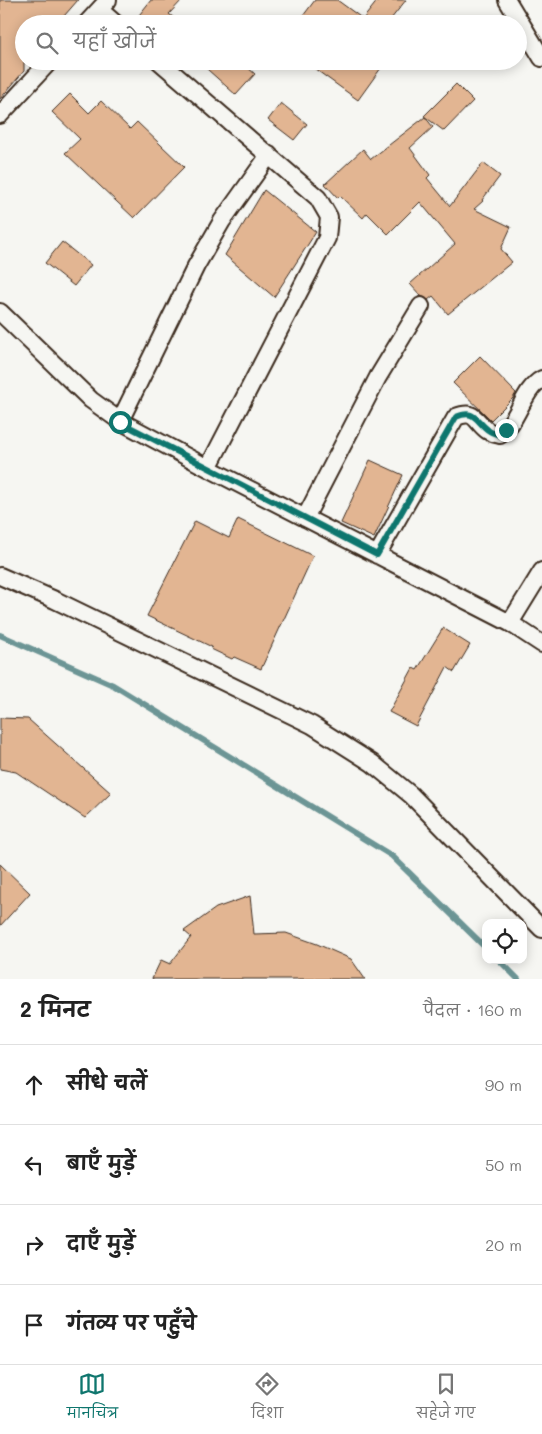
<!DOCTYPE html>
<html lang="hi">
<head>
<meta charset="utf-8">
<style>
	body { margin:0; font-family:Mali,"Playpen Sans Deva",sans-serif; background:#f6f6f6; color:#222 }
	.controls { position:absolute; right:15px; bottom:15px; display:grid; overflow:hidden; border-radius:10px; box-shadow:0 2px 12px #0003 }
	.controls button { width:45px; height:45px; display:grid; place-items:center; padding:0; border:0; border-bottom:1px solid #e0e0e0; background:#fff; color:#222; font:25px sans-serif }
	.stop { position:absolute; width:15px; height:15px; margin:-11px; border:4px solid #0f766e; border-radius:50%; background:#fff }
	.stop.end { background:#0f766e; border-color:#fff; box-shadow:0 1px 5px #0008 }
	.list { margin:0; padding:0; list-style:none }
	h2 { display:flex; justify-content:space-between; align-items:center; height:65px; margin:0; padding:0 20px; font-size:21px }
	h2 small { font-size:16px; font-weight:400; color:#767676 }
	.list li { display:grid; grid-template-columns:32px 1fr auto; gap:15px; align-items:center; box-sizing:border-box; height:80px; padding:0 20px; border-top:1px solid #e0e0e0 }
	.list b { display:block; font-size:19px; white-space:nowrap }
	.list em { font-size:16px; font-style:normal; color:#767676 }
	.icon { flex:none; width:28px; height:28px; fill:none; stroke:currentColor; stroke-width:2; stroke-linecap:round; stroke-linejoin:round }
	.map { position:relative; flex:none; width:542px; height:979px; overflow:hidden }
	.search { position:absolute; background:#fff; box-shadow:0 2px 12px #0003; left:15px; right:15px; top:15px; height:55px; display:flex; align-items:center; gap:12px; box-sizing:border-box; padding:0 18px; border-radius:28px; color:#767676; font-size:19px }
	.sheet { height:385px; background:#fff }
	nav { display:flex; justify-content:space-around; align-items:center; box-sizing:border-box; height:70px; border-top:1px solid #e0e0e0; background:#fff; font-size:14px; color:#767676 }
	nav a { display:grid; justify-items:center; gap:2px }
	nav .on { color:#0f766e }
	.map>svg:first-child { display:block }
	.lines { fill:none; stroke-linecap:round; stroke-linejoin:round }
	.stream { stroke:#6c9595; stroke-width:6 }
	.building { fill:#e2b592; stroke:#3b2a1e }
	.minor-casing { stroke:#3b2a1e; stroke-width:20 }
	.minor { stroke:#f6f6f2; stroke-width:16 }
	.route { stroke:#0f766e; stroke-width:6 }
</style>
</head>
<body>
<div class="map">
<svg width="542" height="979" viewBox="0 0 542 979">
	<rect width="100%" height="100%" fill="#f6f6f2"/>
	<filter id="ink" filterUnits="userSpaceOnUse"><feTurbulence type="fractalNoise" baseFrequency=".02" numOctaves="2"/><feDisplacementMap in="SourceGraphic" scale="10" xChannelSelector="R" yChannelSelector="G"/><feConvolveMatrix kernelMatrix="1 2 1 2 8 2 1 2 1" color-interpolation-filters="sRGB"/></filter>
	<g filter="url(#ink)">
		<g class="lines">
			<!-- stream -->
			<path class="stream" d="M0 635 113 685 392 856 486 948
				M499 960 518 979"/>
		</g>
		<!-- building -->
		<path class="building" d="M0 0H78L57 24H24V71L0 99Z
			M151 0H182L169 14 182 24H132Z
			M315 0H337L363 19 378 0H406L387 24H297Z
			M198 61H240L255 74 236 95Z
			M304 61H386L358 100Z
			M456 84 473 101 444 131 424 116Z
			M70 94 89 113 101 101 130 129 137 122 184 167 134 218 65 153 80 139 52 112Z
			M281 103 307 124 294 140 268 120Z
			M425 117 433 127 410 148 430 175 427 178 450 206 483 163 500 176 482 200 483 201 474 209 511 227 501 249 512 262 448 314 433 296 428 300 421 296 410 284 455 244 420 202 388 234 367 213 363 218 340 196 338 198 325 184 363 149 371 159Z
			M264 190 316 232 274 297 225 255Z
			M62 242 91 265 74 286 45 263Z
			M480 356 516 393 513 398 491 420 453 383Z
			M370 460 403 475 374 538 341 523Z
			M238 519 313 556 261 669 234 657 232 659 211 649 212 647 147 616 195 521 229 538Z
			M443 628 470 645 454 672 447 667 416 726 389 712 413 668 417 670Z
			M0 718 28 719 111 793 85 818 16 772 0 769Z
			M0 864 30 893 0 926Z
			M250 896 254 934 286 933 317 944 351 959 365 979H152L161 960 170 964 191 937 184 931 216 908Z"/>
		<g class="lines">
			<defs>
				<path id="minor" d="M507 0 542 58
					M100 10 116 24
					M86 24 108 0
					M159 61 318 198 329 217 327 238 208 468
					M0 115 50 61
					M0 312 91 400 120 421 208 468 510 623 542 644
					M120 421 196 266 222 221 269 155
					M305 518 378 377 421 306
					M377 555 456 417C476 409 475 422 488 431 491 433 496 434 500 435 518 422 523 389 542 379
					M0 576 55 600 312 725 372 763 411 795 542 929
					M510 623 542 571"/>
			</defs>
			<!-- minor casing -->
			<use href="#minor" class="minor-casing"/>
			<!-- minor -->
			<use href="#minor" class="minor"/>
		</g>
	</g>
	<g class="lines" filter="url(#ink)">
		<!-- route -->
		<path class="route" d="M120 422 377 555 456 417C475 409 475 420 488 430 491 433 496 434 500 435L506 430"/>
	</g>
</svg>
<div class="controls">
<button><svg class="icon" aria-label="locate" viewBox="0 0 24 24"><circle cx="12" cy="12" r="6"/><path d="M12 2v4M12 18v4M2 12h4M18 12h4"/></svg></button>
</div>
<div class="stop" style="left:120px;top:422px"></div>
<div class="stop end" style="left:506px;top:430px"></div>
<div class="search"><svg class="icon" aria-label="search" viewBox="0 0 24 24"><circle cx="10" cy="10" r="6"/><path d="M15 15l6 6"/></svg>यहाँ खोजें</div>
</div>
<section class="sheet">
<h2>2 मिनट<small>पैदल · 160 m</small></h2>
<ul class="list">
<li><svg class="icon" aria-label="ahead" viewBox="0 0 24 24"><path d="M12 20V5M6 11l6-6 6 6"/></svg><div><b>सीधे चलें</b></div><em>90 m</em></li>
<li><svg class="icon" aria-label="left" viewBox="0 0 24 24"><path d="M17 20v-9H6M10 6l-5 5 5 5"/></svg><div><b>बाएँ मुड़ें</b></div><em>50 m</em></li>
<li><svg class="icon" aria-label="right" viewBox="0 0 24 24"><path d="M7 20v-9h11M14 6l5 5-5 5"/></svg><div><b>दाएँ मुड़ें</b></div><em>20 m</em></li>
<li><svg class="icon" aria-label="arrive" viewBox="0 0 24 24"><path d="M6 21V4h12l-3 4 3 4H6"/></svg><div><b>गंतव्य पर पहुँचे</b></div></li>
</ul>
</section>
<nav>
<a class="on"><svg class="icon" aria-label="map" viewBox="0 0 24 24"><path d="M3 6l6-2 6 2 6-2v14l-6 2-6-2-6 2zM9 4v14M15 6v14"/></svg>मानचित्र</a>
<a><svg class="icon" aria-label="directions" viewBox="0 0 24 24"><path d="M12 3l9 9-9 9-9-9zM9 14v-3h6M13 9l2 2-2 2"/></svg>दिशा</a>
<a><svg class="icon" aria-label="saved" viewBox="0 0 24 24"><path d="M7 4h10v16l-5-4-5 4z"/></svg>सहेजे गए</a>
</nav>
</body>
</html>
